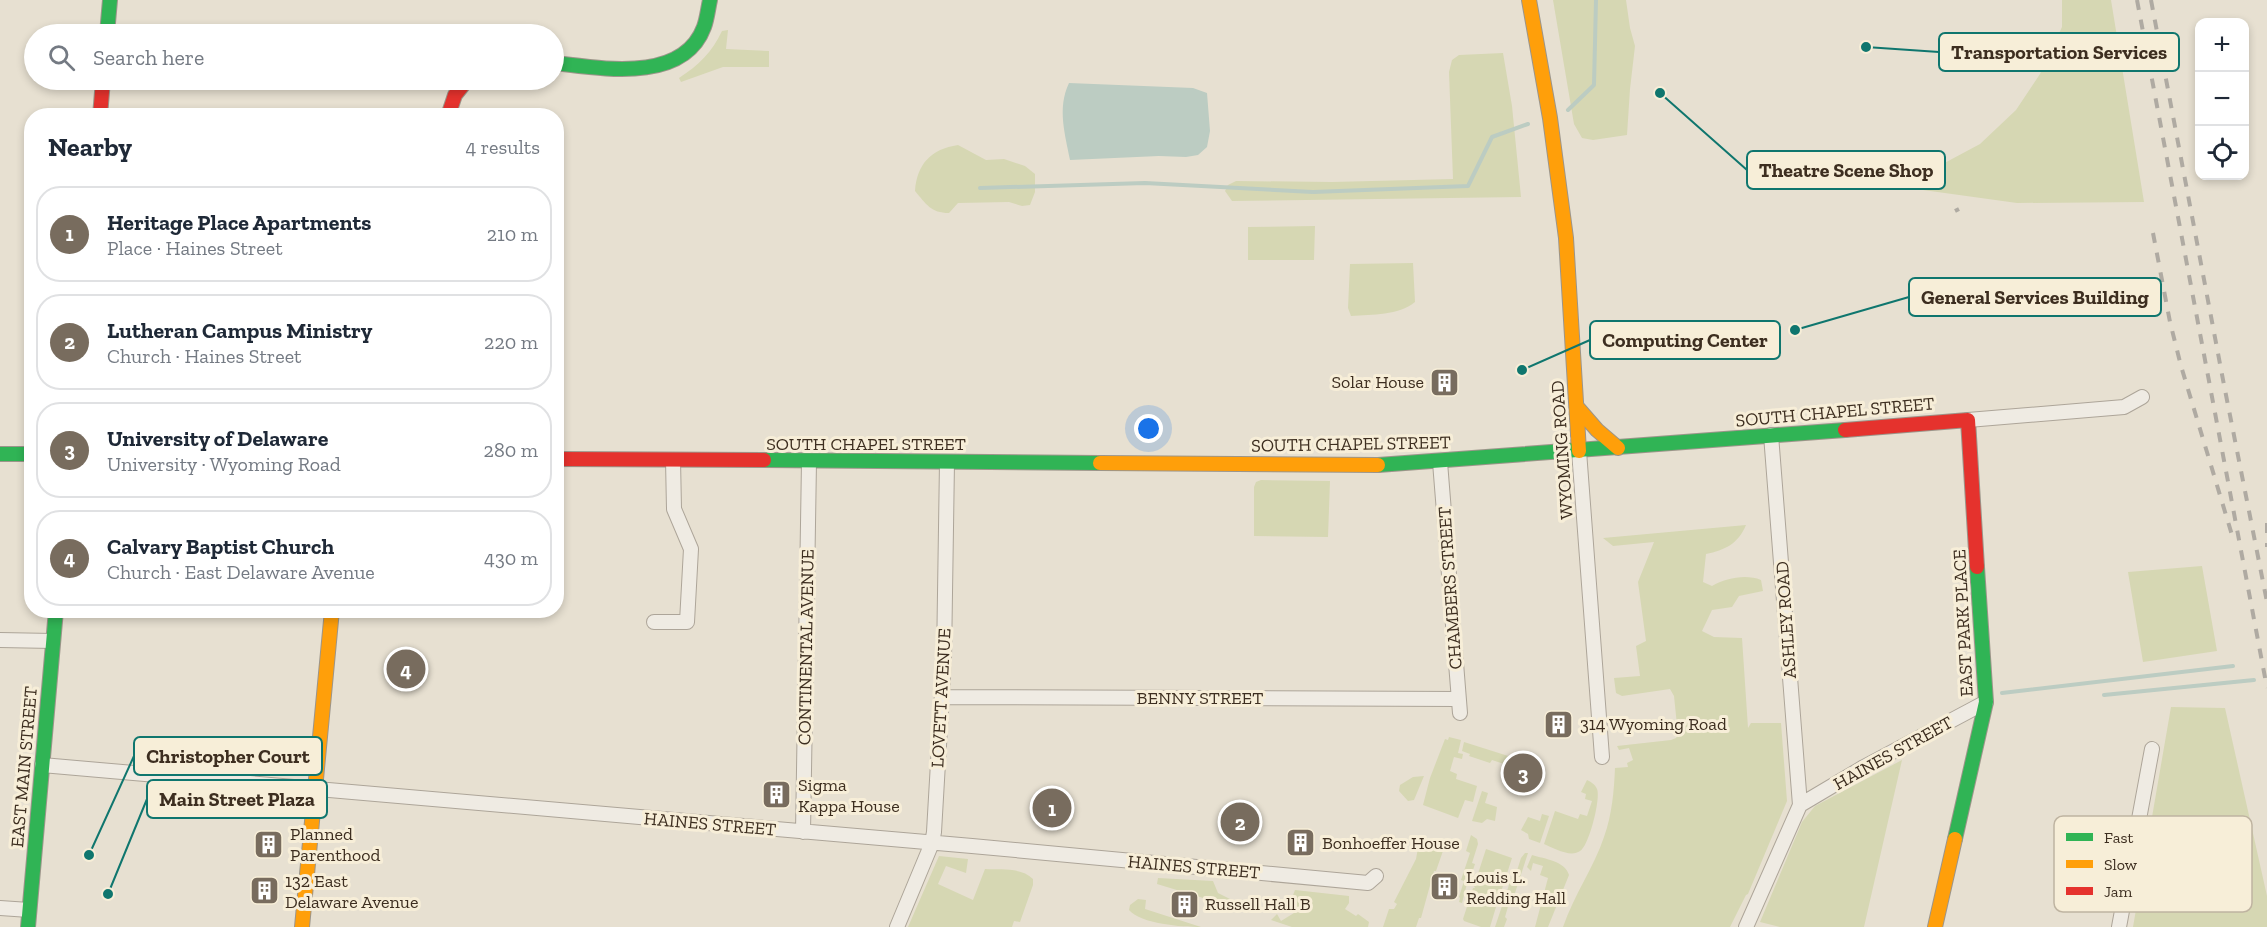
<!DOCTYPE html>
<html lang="en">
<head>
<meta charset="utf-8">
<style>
	body { margin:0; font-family:"Zilla Slab",serif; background:#f6f6f7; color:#1f2937 }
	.controls { position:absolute; right:18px; top:18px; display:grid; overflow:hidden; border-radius:12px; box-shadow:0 3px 9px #0003 }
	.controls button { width:54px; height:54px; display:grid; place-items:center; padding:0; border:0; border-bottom:2px solid #e0e1e3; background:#fff; color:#1f2937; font:30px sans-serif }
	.you { position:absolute; left:1149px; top:429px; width:21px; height:21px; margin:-15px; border:4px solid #fff; border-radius:50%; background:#1a73e8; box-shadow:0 0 0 9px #1a73e833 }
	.badge { display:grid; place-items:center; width:39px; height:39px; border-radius:50%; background:#786c5e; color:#fff; font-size:20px; font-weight:700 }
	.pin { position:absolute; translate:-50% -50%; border:3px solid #fff; box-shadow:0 2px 6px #0006 }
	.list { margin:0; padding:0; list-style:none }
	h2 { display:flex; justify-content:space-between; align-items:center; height:78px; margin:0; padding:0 24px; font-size:26px }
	h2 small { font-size:20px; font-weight:400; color:#747a83 }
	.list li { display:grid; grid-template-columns:39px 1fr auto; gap:18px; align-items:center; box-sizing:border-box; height:96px; margin:0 12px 12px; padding:0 12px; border:2px solid #e0e1e3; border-radius:24px }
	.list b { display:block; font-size:22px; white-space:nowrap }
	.list p { margin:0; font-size:20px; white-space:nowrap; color:#747a83 }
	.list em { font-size:20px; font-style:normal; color:#747a83 }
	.icon { flex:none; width:33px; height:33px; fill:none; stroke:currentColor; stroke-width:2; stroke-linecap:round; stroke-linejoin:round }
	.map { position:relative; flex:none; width:2267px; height:927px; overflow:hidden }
	.search { position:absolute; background:#fff; box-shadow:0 3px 9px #0003; left:24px; top:24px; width:540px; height:66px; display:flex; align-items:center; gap:15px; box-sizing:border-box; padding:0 21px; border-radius:33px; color:#747a83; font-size:22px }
	.panel { position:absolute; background:#fff; box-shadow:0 3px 9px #0003; left:24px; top:108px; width:540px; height:510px; border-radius:24px }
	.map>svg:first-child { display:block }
	.green { fill:#d6d7b3 }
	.water { fill:#bcccc2 }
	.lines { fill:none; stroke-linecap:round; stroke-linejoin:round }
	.stream { stroke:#bcccc2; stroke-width:4 }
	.street-casing { stroke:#ada599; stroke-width:16 }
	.fast-casing { stroke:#9c958a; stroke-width:16 }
	.slow-casing { stroke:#9c958a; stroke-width:16 }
	.jam-casing { stroke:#9c958a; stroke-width:16 }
	.street { stroke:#efebe3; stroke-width:14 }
	.fast { stroke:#30b455; stroke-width:14 }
	.slow { stroke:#ff9f0a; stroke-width:14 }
	.jam { stroke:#e5322d; stroke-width:14 }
	.rail { stroke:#afaaa2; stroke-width:4; stroke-dasharray:10 10; stroke-linecap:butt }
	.labels { text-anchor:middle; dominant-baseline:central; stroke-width:6; stroke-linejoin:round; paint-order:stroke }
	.poi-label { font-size:18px; fill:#3d2e20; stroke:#f7eed8; text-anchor:start }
	.street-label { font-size:18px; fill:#3d2e20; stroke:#f7eed8 }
	.key { fill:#f7eed8; stroke:#bfb4a1; stroke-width:1.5 }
	.key-label { font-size:16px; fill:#3d2e20 }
	.leader { fill:none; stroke:#0f766e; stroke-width:2 }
	.callout-dot { fill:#0f766e; stroke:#f7eed8; stroke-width:2 }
	.callout { fill:#f7eed8; stroke:#0f766e; stroke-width:2 }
	.callout-label { font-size:20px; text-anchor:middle; font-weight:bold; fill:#3d2e20 }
</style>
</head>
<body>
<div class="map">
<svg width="2267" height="927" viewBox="0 0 2267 927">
	<rect width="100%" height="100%" fill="#e7e0d1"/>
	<!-- green -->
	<path class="green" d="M1553 0H1626L1630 28 1635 46 1630 89 1627 135 1593 140 1582 138 1574 124Z
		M2062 0H2111L2144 202 2017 203 1923 190 1906 182 1909 171 1937 167 1980 144 2016 110 2040 74 2062 27Z
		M728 30 726 49 769 51V67H723L681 82 679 78C699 65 712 52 722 31Z
		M1503 53 1512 106 1521 197 1232 201 1225 191 1228 185 1236 181 1332 182 1453 179 1449 72 1452 60 1459 55Z
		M958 145 986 160 1004 159 1025 166 1035 174V192L1030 205 1022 206 1009 202 958 203 949 213C931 213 926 204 915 191 917 164 931 149 958 145Z
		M1315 226 1314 260H1248V227Z
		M1413 263 1415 302C1398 316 1373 314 1351 316L1348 308 1350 264Z
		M1261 480 1330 481 1328 537 1254 536V487L1256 482Z
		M1746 525C1738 544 1725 550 1706 554L1703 582 1712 586C1726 578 1746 574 1761 580L1763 591 1739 596 1732 607 1712 610 1702 631 1714 637 1742 638 1748 728 1751 723H1781L1787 801 1748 894 1746 895 1730 927H1563C1574 895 1594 867 1604 837 1612 815 1614 791 1615 768L1628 767 1627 763 1633 760 1629 748 1619 750 1617 746 1671 740 1676 738 1678 735 1674 696 1670 689 1622 696 1616 693 1614 678 1640 676 1636 646 1646 641 1638 582 1654 542 1613 546 1603 538Z
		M2202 566 2217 651 2143 662 2128 572Z
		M2171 707 2225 708 2267 896V927H2133Z
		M1449 737 1461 740 1458 753 1463 754 1462 759 1454 757 1450 771 1457 774 1456 779 1477 786 1473 802 1465 800 1458 818 1423 805 1430 778 1445 739 1448 740Z
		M1464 742 1524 761 1522 767 1519 766 1518 771 1512 769 1513 767 1492 760 1490 763 1469 756 1470 754 1462 751Z
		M1902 760 1864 927H1780L1760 922 1802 822 1815 806Z
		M1424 776 1414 800 1408 801 1399 791 1400 785 1413 777Z
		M1587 780C1591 782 1595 784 1597 789 1601 798 1589 846 1580 851 1571 858 1553 848 1544 844L1555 811 1578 819 1580 814 1587 816 1592 801 1585 799 1586 794 1581 792Z
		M1482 791 1488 793 1485 803 1497 807 1495 821 1487 819 1482 823 1472 821Z
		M1542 814 1549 816 1540 843 1529 839 1528 834 1521 830 1528 817 1540 821Z
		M1471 835 1477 839 1478 844 1472 863 1475 864 1472 873 1470 872 1462 903 1459 902 1460 898 1459 897 1464 881 1461 880 1470 853 1466 851Z
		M1420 837 1436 842 1435 846 1444 848 1436 871H1434L1421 918H1419L1416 927H1383L1389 909H1394L1397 904 1394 902 1416 859Z
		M1486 849 1512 858 1500 895 1497 896 1499 897 1490 927H1481L1464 921 1463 919 1473 888H1475L1474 886Z
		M1525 853H1528L1514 896H1511L1505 917 1507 919 1504 927H1495L1512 876 1515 877 1521 858Z
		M1532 855C1545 859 1565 861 1569 875L1548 927H1535L1548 878 1540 875 1543 866 1533 863 1531 871 1527 867Z
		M939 856 968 859 966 873 946 866 938 884 973 900 985 869C1001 870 1021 867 1033 879V885L1020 922 1014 921 1012 927H908Z
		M1158 878 1213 881 1218 893 1238 903 1236 908 1157 884Z
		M1295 890 1349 896V903L1345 909 1356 916 1358 914 1369 922 1368 927H1292L1271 920 1277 914 1281 921 1294 913 1290 903Z
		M1138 899 1146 900 1145 909 1201 927C1182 927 1141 924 1129 910L1130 905Z"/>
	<!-- water -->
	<path class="water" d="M1069 83 1193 88 1207 93 1210 131 1207 147 1198 155 1186 157 1159 156 1070 160C1065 134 1057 108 1069 83Z"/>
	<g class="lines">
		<!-- stream -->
		<path class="stream" d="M1568 110 1594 85 1596 0
			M980 188 1145 183 1313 192 1468 186 1492 137 1528 124
			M2002 693 2233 666
			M2104 695 2254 680"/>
		<defs>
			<path id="street" d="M1968 420 2124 407 2142 397
				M1579 451 1602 757
				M1440 462 1460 713
				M654 622H687L691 549 674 509 673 460
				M0 640 53 641
				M942 697 1458 699
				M42 765 972 846 1368 883 1376 876
				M1800 805 1864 767 1986 702
				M803 832 809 462
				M0 908 29 910
				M897 927 932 843 934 832 944 659 947 462
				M1746 927 1800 805 1771 435
				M2119 927 2152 749"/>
			<path id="fast" d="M107 34 110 0
				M554 63C600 68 683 84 704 27 707 19 708 9 710 0
				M0 454H32
				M764 460 1100 463
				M1378 465 1845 430
				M1955 839 1986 702 1977 567
				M28 927 56 610"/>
			<path id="slow" d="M1529 0 1550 118 1566 238 1579 451
				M1577 407 1597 430 1618 448
				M1100 463 1378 465
				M302 927 332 610
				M1935 927 1955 839"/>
			<path id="jam" d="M100 116 103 80
				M448 116 455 95 467 80
				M1845 430 1968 420 1977 567
				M556 459 764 460"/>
		</defs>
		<!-- street casing -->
		<use href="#street" class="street-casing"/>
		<!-- fast casing -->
		<use href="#fast" class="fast-casing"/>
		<!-- slow casing -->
		<use href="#slow" class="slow-casing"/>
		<!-- jam casing -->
		<use href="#jam" class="jam-casing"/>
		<!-- street -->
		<use href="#street" class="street"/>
		<!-- fast -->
		<use href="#fast" class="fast"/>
		<!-- slow -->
		<use href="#slow" class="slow"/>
		<!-- jam -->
		<use href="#jam" class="jam"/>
		<!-- rail -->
		<path class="rail" d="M2137 0 2267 688
			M2151 0 2224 385 2267 602
			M1955 211 1959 209
			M2153 233 2170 322 2181 366 2232 535
			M2267 523V547"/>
	</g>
	<!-- icons -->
	<defs>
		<symbol id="building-square" viewBox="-11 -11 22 22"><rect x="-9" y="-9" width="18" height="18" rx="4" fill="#786c5e" stroke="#f7eed8"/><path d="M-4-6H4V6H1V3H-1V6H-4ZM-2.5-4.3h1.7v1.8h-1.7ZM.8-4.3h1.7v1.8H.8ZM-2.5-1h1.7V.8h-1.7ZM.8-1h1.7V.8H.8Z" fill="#fff"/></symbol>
	</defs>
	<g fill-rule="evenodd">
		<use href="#building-square" x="1428" y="366" width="33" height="33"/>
		<use href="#building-square" x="1542" y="708" width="33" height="33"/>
		<use href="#building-square" x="760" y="778" width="33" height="33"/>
		<use href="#building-square" x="1284" y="826" width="33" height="33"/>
		<use href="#building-square" x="252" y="828" width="33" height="33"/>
		<use href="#building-square" x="1428" y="870" width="33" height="33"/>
		<use href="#building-square" x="248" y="874" width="33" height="33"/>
		<use href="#building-square" x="1168" y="888" width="33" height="33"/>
	</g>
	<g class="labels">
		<!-- poi labels -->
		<g class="poi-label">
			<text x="1424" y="382" text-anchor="end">Solar House</text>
			<text x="1580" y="724">314 Wyoming Road</text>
			<text x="798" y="785">Sigma<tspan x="798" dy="21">Kappa House</tspan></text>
			<text x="290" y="834">Planned<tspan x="290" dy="21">Parenthood</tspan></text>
			<text x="1322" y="843">Bonhoeffer House</text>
			<text x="1466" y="877">Louis L.<tspan x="1466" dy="21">Redding Hall</tspan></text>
			<text x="285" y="881">132 East<tspan x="285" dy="21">Delaware Avenue</tspan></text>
			<text x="1205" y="904">Russell Hall B</text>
		</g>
		<!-- street labels -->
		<g class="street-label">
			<text transform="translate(1835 412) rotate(-5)">SOUTH CHAPEL STREET</text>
			<text x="866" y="444">SOUTH CHAPEL STREET</text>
			<text transform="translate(1351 444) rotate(-1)">SOUTH CHAPEL STREET</text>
			<text transform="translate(1562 450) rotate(-94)">WYOMING ROAD</text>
			<text transform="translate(1450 588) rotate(-94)">CHAMBERS STREET</text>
			<text transform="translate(1786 620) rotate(-94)">ASHLEY ROAD</text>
			<text transform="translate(1963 623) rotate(-93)">EAST PARK PLACE</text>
			<text transform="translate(806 647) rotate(-89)">CONTINENTAL AVENUE</text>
			<text transform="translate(941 698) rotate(-87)">LOVETT AVENUE</text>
			<text x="1200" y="698">BENNY STREET</text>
			<text transform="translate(1893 753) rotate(-29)">HAINES STREET</text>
			<text transform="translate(24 767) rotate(-85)">EAST MAIN STREET</text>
			<text transform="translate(710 824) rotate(5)">HAINES STREET</text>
			<text transform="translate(1194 867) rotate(5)">HAINES STREET</text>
		</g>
	</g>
	<!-- legend -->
	<rect x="2054" y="816" width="198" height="96" rx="9" class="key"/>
	<rect x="2066" y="833" width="27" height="8" fill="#30b455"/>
	<rect x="2066" y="860" width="27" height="8" fill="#ff9f0a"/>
	<rect x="2066" y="887" width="27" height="8" fill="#e5322d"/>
	<g class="key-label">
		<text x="2104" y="843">Fast</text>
		<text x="2104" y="870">Slow</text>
		<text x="2104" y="897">Jam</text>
	</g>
	<!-- callouts -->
	<path class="leader" d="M1866 47L1939 52M1660 93L1747 170M1795 330L1909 297M1522 370L1590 340M89 855L134 756M108 894L147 799"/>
	<g class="callout-dot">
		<circle cx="1866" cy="47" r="6"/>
		<circle cx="1660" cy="93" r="6"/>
		<circle cx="1795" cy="330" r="6"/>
		<circle cx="1522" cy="370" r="6"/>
		<circle cx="89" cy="855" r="6"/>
		<circle cx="108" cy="894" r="6"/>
	</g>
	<g class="callout">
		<rect x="1939" y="33" width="240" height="38" rx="6"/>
		<rect x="1747" y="151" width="198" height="38" rx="6"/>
		<rect x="1909" y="278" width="252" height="38" rx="6"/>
		<rect x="1590" y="321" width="190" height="38" rx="6"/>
		<rect x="134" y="737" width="188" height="38" rx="6"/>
		<rect x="147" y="780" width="180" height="38" rx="6"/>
	</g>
	<g class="callout-label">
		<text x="2059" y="59">Transportation Services</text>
		<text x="1846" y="177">Theatre Scene Shop</text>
		<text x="2035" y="304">General Services Building</text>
		<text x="1685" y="347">Computing Center</text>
		<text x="228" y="763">Christopher Court</text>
		<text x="237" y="806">Main Street Plaza</text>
	</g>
</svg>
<div class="controls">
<button>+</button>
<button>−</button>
<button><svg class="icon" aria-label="locate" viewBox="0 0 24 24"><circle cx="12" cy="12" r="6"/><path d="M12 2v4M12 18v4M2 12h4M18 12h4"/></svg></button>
</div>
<div class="you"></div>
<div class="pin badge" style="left:1052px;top:808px">1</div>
<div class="pin badge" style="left:1240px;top:822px">2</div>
<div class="pin badge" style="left:1523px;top:773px">3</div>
<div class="pin badge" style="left:406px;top:669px">4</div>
<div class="search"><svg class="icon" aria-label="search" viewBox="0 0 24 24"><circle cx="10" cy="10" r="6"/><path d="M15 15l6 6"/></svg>Search here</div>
<section class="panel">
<h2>Nearby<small>4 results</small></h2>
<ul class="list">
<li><span class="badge">1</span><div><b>Heritage Place Apartments</b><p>Place · Haines Street</p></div><em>210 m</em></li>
<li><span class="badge">2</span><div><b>Lutheran Campus Ministry</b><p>Church · Haines Street</p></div><em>220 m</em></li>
<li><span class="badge">3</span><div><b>University of Delaware</b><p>University · Wyoming Road</p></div><em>280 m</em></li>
<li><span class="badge">4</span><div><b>Calvary Baptist Church</b><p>Church · East Delaware Avenue</p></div><em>430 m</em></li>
</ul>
</section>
</div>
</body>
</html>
